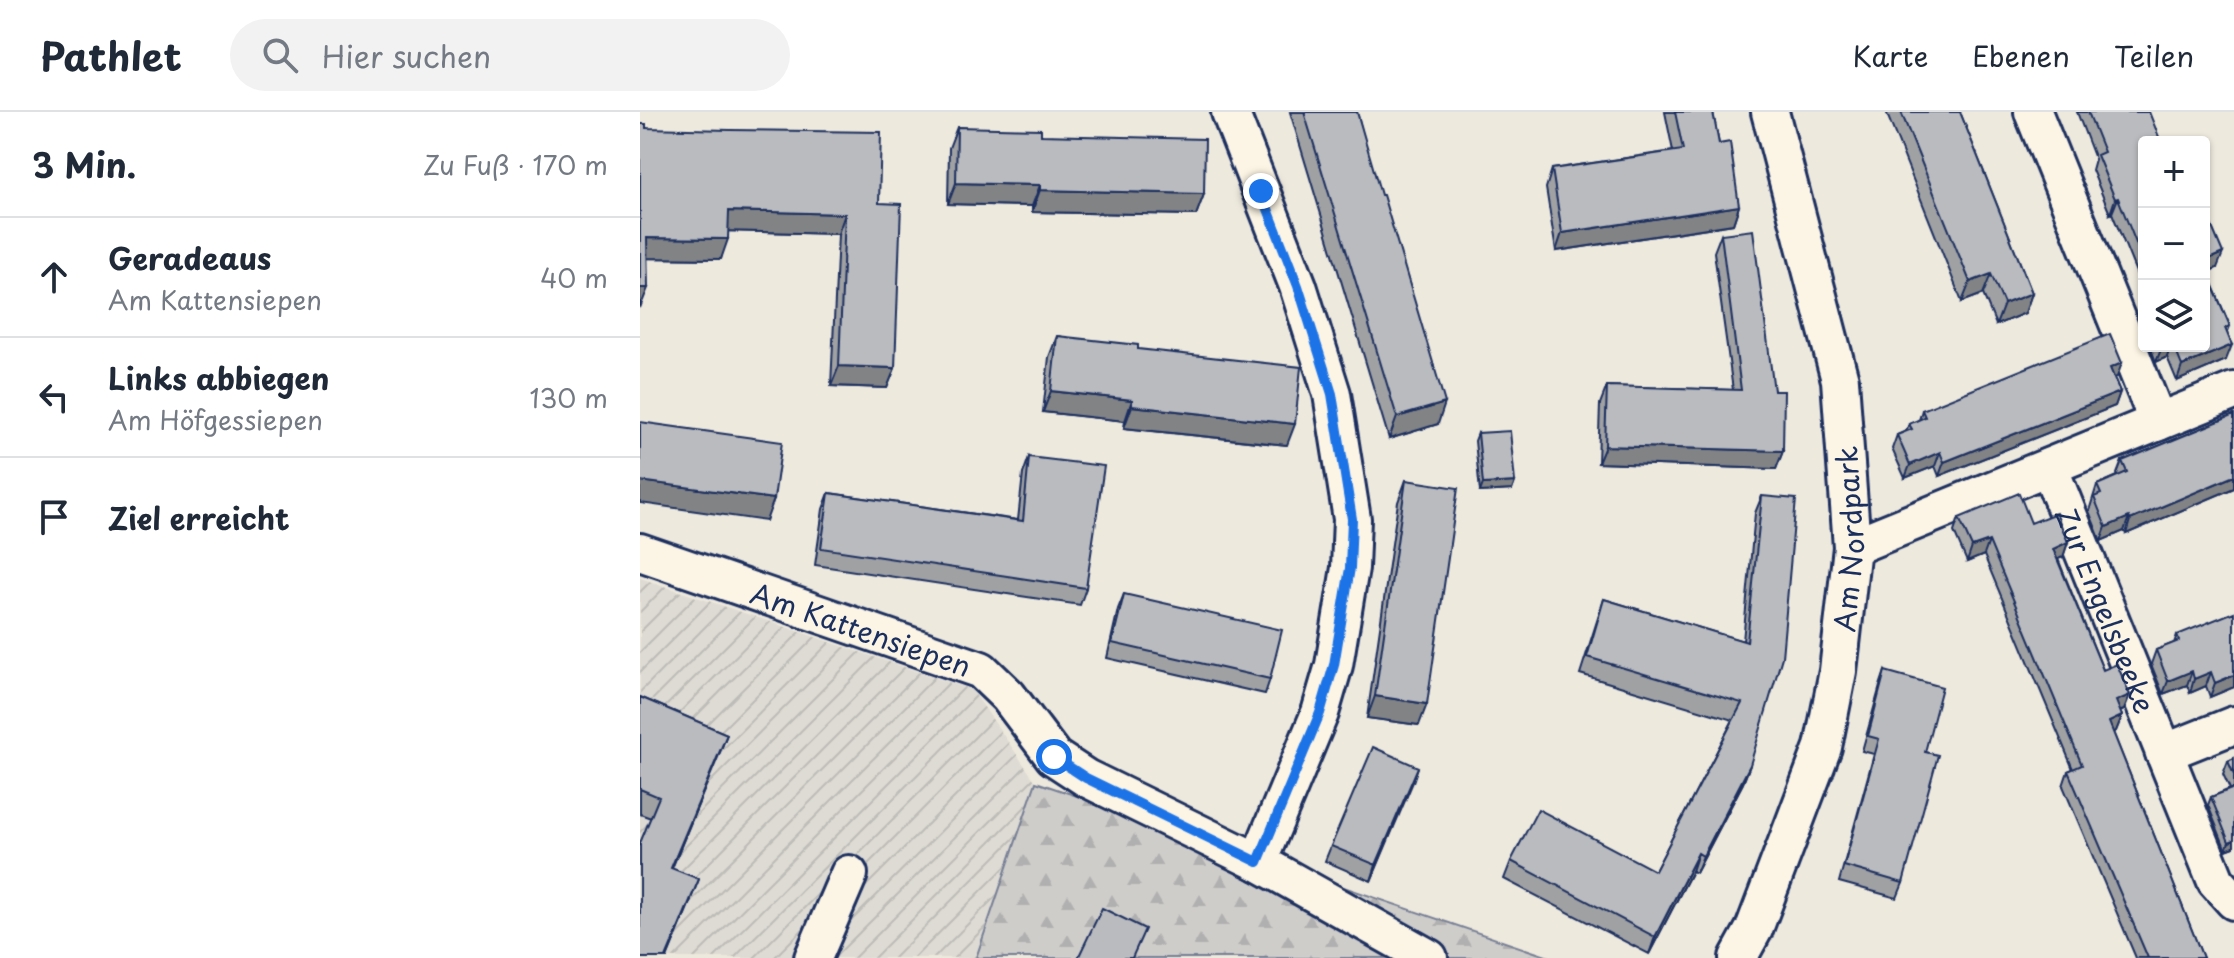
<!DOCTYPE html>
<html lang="de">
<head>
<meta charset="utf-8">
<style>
	body { margin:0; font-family:"Playpen Sans",sans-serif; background:#f2f2f3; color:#1f2937 }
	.controls { position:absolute; right:24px; top:24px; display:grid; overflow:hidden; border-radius:8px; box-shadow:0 2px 6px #0004 }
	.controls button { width:72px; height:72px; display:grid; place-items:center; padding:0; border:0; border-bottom:2px solid #e0e1e3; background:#fff; color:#1f2937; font:40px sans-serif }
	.stop { position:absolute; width:24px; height:24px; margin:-18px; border:6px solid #1a73e8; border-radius:50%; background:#fff }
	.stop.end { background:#1a73e8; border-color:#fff; box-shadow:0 2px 8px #0008 }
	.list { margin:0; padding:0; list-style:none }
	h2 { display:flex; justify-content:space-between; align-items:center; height:104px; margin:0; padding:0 32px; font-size:34px }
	h2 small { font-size:26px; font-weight:400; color:#747a83 }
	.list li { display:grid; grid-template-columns:52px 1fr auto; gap:24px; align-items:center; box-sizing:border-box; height:120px; padding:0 32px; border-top:2px solid #e0e1e3 }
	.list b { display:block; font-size:30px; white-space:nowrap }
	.list p { margin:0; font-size:26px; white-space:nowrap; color:#747a83 }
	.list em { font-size:26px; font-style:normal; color:#747a83 }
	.icon { flex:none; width:44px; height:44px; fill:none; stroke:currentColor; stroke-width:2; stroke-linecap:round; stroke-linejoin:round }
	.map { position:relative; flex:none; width:1594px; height:846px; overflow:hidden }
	header { display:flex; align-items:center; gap:48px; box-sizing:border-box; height:112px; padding:0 40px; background:#fff; border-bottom:2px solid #e0e1e3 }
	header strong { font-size:38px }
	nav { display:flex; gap:44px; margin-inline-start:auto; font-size:28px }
	.search { width:560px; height:72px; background:#f2f2f3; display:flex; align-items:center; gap:20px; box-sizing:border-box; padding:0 28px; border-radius:44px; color:#747a83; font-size:30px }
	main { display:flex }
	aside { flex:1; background:#fff }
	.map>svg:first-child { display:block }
	.industrial { fill:url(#industrial-furrows) }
	.forest { fill:url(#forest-firs); stroke:#757e94; stroke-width:2 }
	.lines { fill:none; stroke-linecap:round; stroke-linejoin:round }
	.minor-casing { stroke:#1b2f5e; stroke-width:42 }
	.minor { stroke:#fcf5e5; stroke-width:36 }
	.wall { fill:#a0a1a3; stroke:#1b2f5e; stroke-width:2 }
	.shaded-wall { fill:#828385; stroke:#1b2f5e; stroke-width:2 }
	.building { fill:#babbbe; stroke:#1b2f5e; stroke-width:2 }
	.route { stroke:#1a73e8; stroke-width:10 }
	.labels { text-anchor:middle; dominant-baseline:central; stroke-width:8; stroke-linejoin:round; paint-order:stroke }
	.street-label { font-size:28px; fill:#1b2f5e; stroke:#fcf5e5 }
</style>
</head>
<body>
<header>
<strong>Pathlet</strong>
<div class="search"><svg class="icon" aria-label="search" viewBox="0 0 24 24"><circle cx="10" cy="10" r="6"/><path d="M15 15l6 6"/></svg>Hier suchen</div>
<nav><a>Karte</a><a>Ebenen</a><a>Teilen</a></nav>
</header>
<main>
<aside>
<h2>3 Min.<small>Zu Fuß · 170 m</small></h2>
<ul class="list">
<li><svg class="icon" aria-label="ahead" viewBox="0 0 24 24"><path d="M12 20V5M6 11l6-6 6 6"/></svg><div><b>Geradeaus</b><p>Am Kattensiepen</p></div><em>40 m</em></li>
<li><svg class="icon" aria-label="left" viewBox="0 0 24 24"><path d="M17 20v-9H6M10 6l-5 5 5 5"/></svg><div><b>Links abbiegen</b><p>Am Höfgessiepen</p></div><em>130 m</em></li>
<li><svg class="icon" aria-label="arrive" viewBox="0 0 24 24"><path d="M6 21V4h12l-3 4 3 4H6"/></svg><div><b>Ziel erreicht</b></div></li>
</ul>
</aside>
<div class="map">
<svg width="1594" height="846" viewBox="0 0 1594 846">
	<defs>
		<pattern id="industrial-furrows" width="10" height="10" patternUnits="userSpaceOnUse" patternTransform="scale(2)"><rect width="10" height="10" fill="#dedbd4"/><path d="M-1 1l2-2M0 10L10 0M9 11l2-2" fill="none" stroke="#bebcb8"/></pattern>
		<pattern id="forest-firs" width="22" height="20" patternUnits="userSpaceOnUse" patternTransform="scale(2)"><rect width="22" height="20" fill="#cfcdca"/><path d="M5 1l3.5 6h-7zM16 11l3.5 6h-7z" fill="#b1b0b0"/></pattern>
	</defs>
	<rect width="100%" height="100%" fill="#eee9dd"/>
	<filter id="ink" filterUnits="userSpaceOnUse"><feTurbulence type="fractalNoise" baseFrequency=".0125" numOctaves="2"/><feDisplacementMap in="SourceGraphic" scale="16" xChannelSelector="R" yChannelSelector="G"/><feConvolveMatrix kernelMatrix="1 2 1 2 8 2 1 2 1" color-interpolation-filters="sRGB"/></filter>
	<g filter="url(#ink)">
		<!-- industrial -->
		<path class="industrial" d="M0 466 332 578 396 670 336 846H0Z"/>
		<!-- forest -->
		<path class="forest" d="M396 670 912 846H336Z"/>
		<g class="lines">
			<defs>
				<g id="minor">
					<path d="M590 0 658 174 692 282 712 407 710 456 694 553 680 601 618 750"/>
					<path d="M1393 0 1518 310"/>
					<path id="s1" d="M1409 355 1576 769 1594 789"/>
					<path d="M1212 435 1594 279"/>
					<path id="s2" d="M0 440 341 558 368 584 414 645 446 666 618 750 789 846"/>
					<path d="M1524 641 1594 613"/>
					<path d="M173 846 209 762"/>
					<path id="s3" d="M1098 846 1114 817 1183 635 1198 559 1212 435 1200 268 1130 0"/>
				</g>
			</defs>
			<!-- minor casing -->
			<use href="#minor" class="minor-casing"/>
			<!-- minor -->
			<use href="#minor" class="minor"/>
		</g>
		<!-- wall -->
		<path class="wall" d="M650 0H717L798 312 749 327Z
			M1025 0H1073L1079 32 1099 94 1093 112 916 139 906 76 912 57 1033 39Z
			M1248 0H1320L1392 181 1385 201 1356 213 1343 182 1322 190 1247 2Z
			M1437 0H1509L1504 30V180L1472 101 1470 102 1452 58 1455 47Z
			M317 15 401 23 564 82 556 103 392 100V94L308 92 309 36Z
			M6 16 239 91 255 256 247 276 191 274 198 122 88 119 81 147 7 146 0 196Z
			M1564 96 1577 156 1567 160 1590 214 1587 222 1586 248 1537 269 1527 245 1516 250 1510 234H1564Z
			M1081 122 1134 279 1143 339 1136 357 958 351 960 292 967 274 1093 278 1074 140Z
			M417 224 498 237 647 333 484 316 485 309 403 300 409 245Z
			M1477 265 1474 266 1480 280 1475 294 1299 364 1295 354 1265 366 1252 337 1257 323 1266 319 1269 312 1279 308 1282 298Z
			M1594 303V376L1486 422 1484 419 1461 429 1449 399 1457 373 1478 364 1477 362 1482 349Z
			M838 321 875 370 872 378 840 380 835 329Z
			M389 345 446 476 440 493 175 453 183 397 189 381 378 408 383 362Z
			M766 368 779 613 727 606 758 390Z
			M1122 384 1110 653 1103 671 1056 761 1052 759 1009 842 864 767 871 749 1015 759 1093 608 940 562 964 487 1103 529 1115 401Z
			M1319 406 1391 411 1428 430 1423 445 1418 447 1463 558 1484 598 1480 600 1482 604 1476 619 1473 620 1563 846H1496L1423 674 1428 659 1433 657 1344 443 1327 450 1314 420Z
			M484 482 630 567 625 582 467 546 478 497Z
			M1537 523 1594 575 1570 585 1566 574 1550 581 1547 573 1523 582 1511 552 1516 538 1534 531Z
			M1245 559 1285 640 1263 771 1257 786 1199 770 1234 642 1222 639 1240 574Z
			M0 585 87 622 32 756 51 788 27 846H0L11 706 0 702Z
			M1594 646V735L1586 738 1568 693 1571 685 1590 677 1583 662 1588 649Z
			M778 655 731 769 685 749 691 734Z"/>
		<!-- shaded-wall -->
		<path class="shaded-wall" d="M316 71 400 73 392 94 308 92Z
			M400 78 564 82 556 103 392 100Z
			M1478 86 1472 101 1470 102 1475 87Z
			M1099 94 1093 112 916 139 922 121Z
			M89 99 205 102 198 122 81 119Z
			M7 126 88 127 81 147 0 146Z
			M1583 141 1577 156 1564 161V149Z
			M1351 162 1343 182 1322 190 1330 170Z
			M0 176H8L0 196Z
			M1392 181 1385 201 1356 213 1364 192Z
			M1592 233 1586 248 1537 269 1542 254Z
			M1523 234H1531L1527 245 1516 250 1522 235Z
			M1482 251 1477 265 1465 270 1470 256Z
			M199 254 255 256 247 276 191 274Z
			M411 279 492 288 485 309 403 300Z
			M1480 280 1475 294 1299 364 1304 350Z
			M805 291 798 312 749 327 757 305Z
			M492 294 655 312 647 333 484 316Z
			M965 334 1143 339 1136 357 958 351Z
			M1300 340 1295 354 1265 366 1270 353Z
			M1594 364V376L1486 422 1490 408Z
			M0 369 134 387 126 409 0 391Z
			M875 370 872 378 840 380 843 372Z
			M1489 405 1484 419 1461 429 1466 415Z
			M1349 429 1344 443 1327 450 1332 435Z
			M1428 430 1423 445 1408 451 1413 437Z
			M1552 559 1547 573 1523 582 1528 569Z
			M1571 560 1566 574 1550 581 1554 567Z
			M1594 563V575L1570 585 1575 571Z
			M1490 583 1484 598 1470 603 1476 589Z
			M735 584 787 592 779 613 727 606Z
			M1482 604 1476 619 1463 625 1469 610Z
			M87 622 79 643 23 777 31 756Z
			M1110 653 1103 671 1056 761 1063 744Z
			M778 655 773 670 731 769 736 753Z
			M1594 728V735L1586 738 1589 730Z
			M1058 741 1052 759 1009 842 1015 825Z
			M59 767 27 846H26Z"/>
		<!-- building -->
		<path class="building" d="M664 0H717L741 83H743L805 291 757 305Z
			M1035 0H1073L1079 32 1090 30 1099 94 922 121 912 57 1043 38Z
			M1261 0H1320L1392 181 1364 192 1351 162 1330 170Z
			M1448 0H1509L1521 30H1504V151L1478 86 1475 87 1457 43 1464 40Z
			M0 12H6V16L90 18 241 20 239 91 261 92 255 256 199 254 205 102 89 99 88 127 7 126 8 176H0Z
			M317 15 401 17V23L565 27 564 82 400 78V73L316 71Z
			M1564 96 1583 141 1564 149Z
			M1113 118 1134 279H1144L1143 339 965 334 967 274 1101 278 1081 122Z
			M1564 154 1590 214 1585 216 1592 233 1542 254 1534 234H1564Z
			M1470 222 1482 251 1470 256 1480 280 1304 350 1300 340 1270 353 1257 323 1272 317 1269 312 1285 305 1282 298Z
			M417 224 498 233V237L661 255 655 312 492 294V288L411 279Z
			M1594 303V364L1490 408 1489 405 1466 415 1454 385 1461 382 1457 373 1487 360 1482 349Z
			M0 310 142 330 134 387 0 369Z
			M870 319 875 370 843 372 838 321Z
			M389 345 464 354 446 476 181 436 189 381 383 409Z
			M766 368 818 376 787 592 735 584Z
			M1379 381 1391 411 1416 401 1428 430 1413 437 1435 490 1463 558 1477 552 1490 583 1476 589 1482 604 1469 610 1563 846H1508L1428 659 1442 653 1349 429 1332 435 1319 406Z
			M1122 384 1156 387 1142 545 1110 653 1063 744 1058 741 1015 825 871 749 898 697 1015 759 1102 591 947 545 964 487 1107 530Z
			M484 482 642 518 630 567 472 531Z
			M1594 500V563L1575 571 1571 560 1554 567 1552 559 1528 569 1516 538 1539 529 1537 523Z
			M1245 559 1302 575 1285 640 1298 643 1263 771 1204 754 1239 627 1228 624Z
			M0 585 87 622 31 756 59 767 26 846H0V731L19 685 0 677Z
			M733 635 778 655 736 753 691 734Z
			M1594 646V663L1588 649Z
			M1594 676V728L1589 730 1571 685Z
			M462 796 505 817 492 846H438Z"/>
	</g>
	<g class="lines" filter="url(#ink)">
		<!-- route -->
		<path class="route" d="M414 645 446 666 618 750 680 601 694 553 710 456 712 407 692 282 658 174 621 79"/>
	</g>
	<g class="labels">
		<!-- street labels -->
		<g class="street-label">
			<text stroke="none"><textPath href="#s3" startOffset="438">Am Nordpark</textPath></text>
			<text stroke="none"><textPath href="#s1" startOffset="154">Zur Engelsbeeke</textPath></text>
			<text stroke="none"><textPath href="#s2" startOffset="234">Am Kattensiepen</textPath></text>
		</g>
	</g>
</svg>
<div class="controls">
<button>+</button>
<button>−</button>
<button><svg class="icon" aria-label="layers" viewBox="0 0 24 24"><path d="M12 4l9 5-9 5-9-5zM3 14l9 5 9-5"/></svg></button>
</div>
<div class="stop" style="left:414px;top:645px"></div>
<div class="stop end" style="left:621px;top:79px"></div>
</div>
</main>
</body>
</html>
